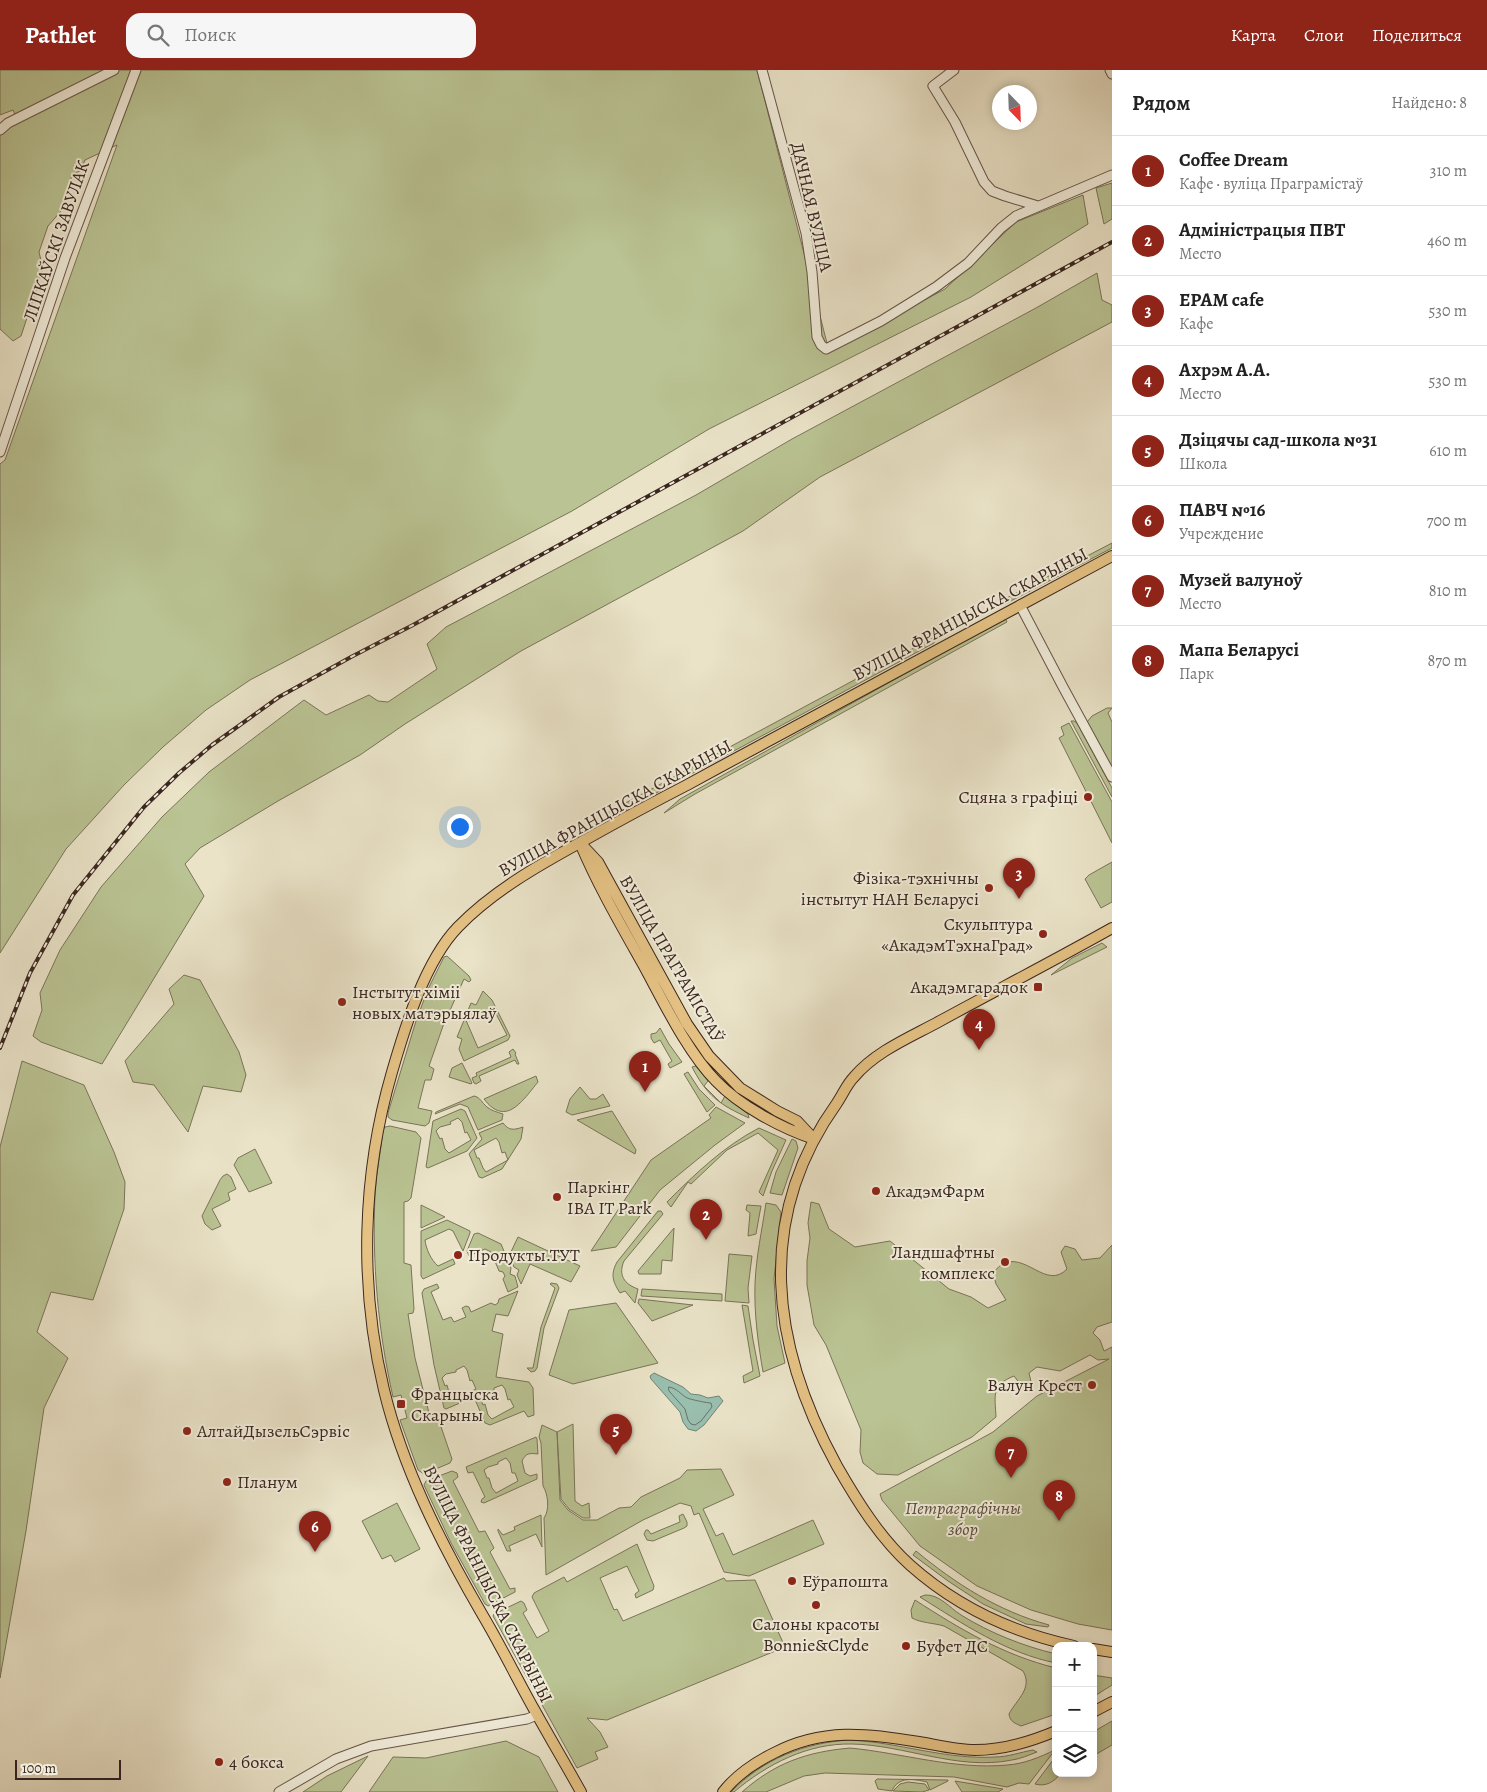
<!DOCTYPE html>
<html lang="ru">
<head>
<meta charset="utf-8">
<style>
	body { margin:0; font-family:Alegreya,serif; background:#f6f6f6; color:#222 }
	.controls { position:absolute; right:15px; bottom:15px; display:grid; overflow:hidden; border-radius:10px; box-shadow:0 2px 8px #0003 }
	.controls button { width:45px; height:45px; display:grid; place-items:center; padding:0; border:0; border-bottom:1px solid #e0e0e0; background:#fff; color:#222; font:25px sans-serif }
	.compass { position:absolute; left:992px; top:15px; width:45px; height:45px; border-radius:50%; background:#fff; box-shadow:0 2px 8px #0003; rotate:157deg }
	.scale { position:absolute; left:15px; bottom:12px; width:106px; box-sizing:border-box; padding-left:5px; border:2px solid #3b261f; border-top:0; font-size:14px; line-height:18px; white-space:nowrap; color:#3b261f; -webkit-text-stroke:4px #f1eddb; paint-order:stroke }
	.you { position:absolute; left:459px; top:756px; width:18px; height:18px; margin:-12px; border:4px solid #fff; border-radius:50%; background:#1a73e8; box-shadow:0 0 0 8px #1a73e833 }
	.badge { display:grid; place-items:center; width:32px; height:32px; border-radius:50%; background:#8f2418; color:#fff; font-size:16px; font-weight:700 }
	.pin { position:absolute; translate:-50% -41px; filter:drop-shadow(0 1px 2px #0008) }
	.pin::after { content:''; position:absolute; top:26px; width:18px; height:15px; background:inherit; clip-path:polygon(0 0,100% 0,50% 100%) }
	.list { margin:0; padding:0; list-style:none }
	h2 { display:flex; justify-content:space-between; align-items:center; height:65px; margin:0; padding:0 20px; font-size:21px }
	h2 small { font-size:16px; font-weight:400; color:#767676 }
	.list li { display:grid; grid-template-columns:32px 1fr auto; gap:15px; align-items:center; box-sizing:border-box; height:70px; padding:0 20px; border-top:1px solid #e0e0e0 }
	.list b { display:block; font-size:19px; white-space:nowrap }
	.list p { margin:0; font-size:16px; white-space:nowrap; color:#767676 }
	.list em { font-size:16px; font-style:normal; color:#767676 }
	.icon { flex:none; width:28px; height:28px; fill:none; stroke:currentColor; stroke-width:2; stroke-linecap:round; stroke-linejoin:round }
	.map { position:relative; flex:none; width:1112px; height:1722px; overflow:hidden }
	header { display:flex; align-items:center; gap:30px; box-sizing:border-box; height:70px; padding:0 25px; background:#8f2418; color:#fff }
	header strong { font-size:24px }
	nav { display:flex; gap:28px; margin-inline-start:auto; font-size:18px }
	.search { width:350px; height:45px; background:#f6f6f6; display:flex; align-items:center; gap:12px; box-sizing:border-box; padding:0 18px; border-radius:15px; color:#767676; font-size:19px }
	main { display:flex }
	aside { flex:1; background:#fff }
	.map>svg:first-child { display:block }
	.green { fill:#bac393; stroke:#7a7459; fill-rule:evenodd }
	.water { fill:#99bfaf; stroke:#738275 }
	.lines { fill:none; stroke-linecap:round; stroke-linejoin:round }
	.shore { stroke:#6a7267; stroke-width:1 }
	.minor-casing { stroke:#675549; stroke-width:11 }
	.major-casing { stroke:#3b261f; stroke-width:12 }
	.minor { stroke:#f1eddb; stroke-width:9 }
	.major { stroke:#e5c284; stroke-width:10 }
	.rail-casing { stroke:#3b261f; stroke-width:4 }
	.rail { stroke:#f1eddb; stroke-width:2; stroke-dasharray:5.5; stroke-linecap:butt }
	.poi-dot { fill:#8f2418; stroke:#f1eddb; stroke-width:2 }
	.labels { text-anchor:middle; dominant-baseline:central; stroke-width:4; stroke-linejoin:round; paint-order:stroke }
	.street-label { font-size:18px; fill:#3b261f; stroke:#f1eddb }
	.poi-label { font-size:18px; fill:#3b261f; stroke:#f1eddb; text-anchor:start }
	.park-label { font-size:18px; font-style:italic; fill:#5b4d3c; stroke:#f1eddb }
</style>
</head>
<body>
<header>
<strong>Pathlet</strong>
<div class="search"><svg class="icon" aria-label="search" viewBox="0 0 24 24"><circle cx="10" cy="10" r="6"/><path d="M15 15l6 6"/></svg>Поиск</div>
<nav><a>Карта</a><a>Слои</a><a>Поделиться</a></nav>
</header>
<main>
<div class="map">
<svg width="1112" height="1722" viewBox="0 0 1112 1722">
	<rect width="100%" height="100%" fill="#eae3c8"/>
	<filter id="stains"><feTurbulence type="fractalNoise" baseFrequency=".004" numOctaves="4"/><feColorMatrix values="0 0 0 0 .2 0 0 0 0 .09 0 0 0 0 .02 0 0 0 .5 -.17"/></filter>
	<radialGradient id="worn" r=".72"><stop offset=".6" stop-color="#630" stop-opacity="0"/><stop offset="1" stop-color="#630" stop-opacity=".3"/></radialGradient>
	<!-- green -->
	<path class="green" d="M0 0H757L829 281 945 219 1016 152 1083 125 1088 154 971 227 709 359 572 441 250 610 206 640 163 677 124 715 66 779 0 883V394L5 390 117 75 85 90 80 101 72 105 61 141 48 156 39 182 43 199 21 266 13 271 0 259V64L16 47 13 40 0 45Z
		M1112 113V149L1104 154 1096 118Z
		M1097 203 1102 230 1112 235V252L820 407 743 461 521 581 405 654 360 685 278 731 200 778 185 794 204 826 102 994 41 972 33 966 42 940 40 923 60 880 101 817 162 747 209 702 304 630 326 645 369 625 378 631 388 632 437 599 427 574 446 557 696 425 792 369 1036 238Z
		M1112 473V478L1005 534 1003 530Z
		M1005 548 1007 552 695 724 664 743 680 729Z
		M938 565 934 573 608 749 605 744Z
		M1107 638H1112L1108 643 1112 652V700L1087 652 1092 646Z
		M1071 651H1074L1077 653 1112 718V727Z
		M1069 653 1112 732V773L1059 668 1064 665 1061 657Z
		M1112 792V832L1101 838 1085 809 1089 805Z
		M1102 873 1107 877 1051 905 1072 888Z
		M447 886 469 906 471 910 469 912 464 909 443 956 429 996 434 999 431 1010H425L418 1038 432 1041 429 1053 425 1056 392 1050 388 1047V1043L416 951 428 919 444 887Z
		M184 905 200 910 239 982 246 1005 241 1022 203 1016 188 1062 154 1015 133 1012 125 991 174 934 169 919Z
		M483 921 492 930 510 966 508 970 464 991 459 979 462 969 457 967 465 948 478 978 507 965 494 940 469 951 466 945 471 933 476 935Z
		M660 958 669 974 682 992 670 998 668 994 672 991 660 970 654 973 651 968V964L656 963Z
		M513 979 516 983 515 984 519 994H517L515 990 479 1006 481 1011 476 1014 474 1013 472 1008 477 1006 476 1003 511 987 509 982Z
		M22 991 84 1015 114 1082 125 1112 124 1139 93 1230 51 1222 37 1262 68 1288 44 1338 26 1461 0 1608V1077Z
		M462 993 472 1013 471 1014 449 1007 452 998Z
		M696 996 708 1011 704 1016 721 1033 725 1026 748 1044 749 1048C720 1035 707 1026 692 997Z
		M688 1002 699 1019 715 1035 707 1042 684 1004Z
		M536 1006 538 1012C523 1030 506 1058 484 1029Z
		M580 1017 590 1029H596L603 1024 610 1036 572 1045 566 1042 570 1029Z
		M474 1026C480 1027 482 1033 487 1037 492 1041 497 1042 503 1044L502 1050 478 1060 468 1037 460 1034 435 1044 436 1042Z
		M716 1037 745 1053 715 1075 660 1120 616 1177 591 1181 651 1090 711 1048 709 1045Z
		M461 1039 465 1041 477 1068 467 1081 428 1098 426 1097 433 1051ZM458 1048 462 1052 465 1063 467 1062 471 1070 449 1083 445 1079 442 1068 440 1069 436 1061 440 1057 451 1054 450 1052Z
		M612 1041 636 1080 635 1084 577 1050Z
		M503 1053C509 1061 514 1060 523 1057L521 1069 502 1099 482 1108 479 1107 469 1084 482 1069 479 1063ZM496 1068 499 1072 502 1083 505 1082 508 1090 486 1102 483 1098 479 1088H477L474 1080Z
		M390 1056 416 1062 421 1068 411 1128 408 1131 404 1132V1193L411 1195 414 1239 413 1243 408 1244 415 1288 429 1343H435L437 1345 452 1389 450 1393 424 1404 418 1400 400 1350 407 1348 401 1325 393 1327C378 1261 372 1193 375 1125 376 1103 381 1081 383 1060L385 1057Z
		M759 1058 786 1070 772 1101 763 1126 759 1122 778 1080 758 1063 727 1080 691 1114 688 1112 671 1137 667 1132C695 1104 724 1076 759 1058Z
		M792 1069 796 1071 798 1078 782 1125 770 1123 776 1102Z
		M255 1079 272 1113 249 1122 234 1095 238 1088Z
		M227 1104 231 1107 236 1119 228 1123 230 1130 212 1139 221 1156 212 1160 205 1154 202 1146 220 1110 223 1106Z
		M811 1132 819 1134 829 1159 855 1177 890 1171 949 1219 971 1227 988 1238 1006 1230 996 1214 993 1203C995 1201 998 1197 1001 1195 1025 1180 1046 1221 1067 1199L1061 1182 1065 1176 1075 1179 1082 1190 1100 1188 1112 1175V1252L1097 1257 1093 1263 1100 1270 1104 1281 1112 1277V1560L1078 1554 1031 1540 977 1516 920 1476 882 1430 880 1424 993 1362 1037 1326 1109 1289 1098 1290 1090 1285 1060 1301 1037 1297 1029 1303 1032 1316 1029 1319H1024L1014 1306C991 1315 995 1325 996 1347L972 1367 898 1405 877 1404 863 1393 860 1382 861 1360 826 1275 814 1255 807 1215V1191L810 1168 808 1153Z
		M766 1133 776 1135 781 1142 774 1209 777 1256 785 1293 763 1302C758 1273 754 1243 755 1214 756 1187 762 1160 766 1133Z
		M421 1135 445 1147 421 1158Z
		M747 1135 761 1136 756 1164 748 1166 750 1143 746 1140Z
		M658 1141H661L663 1144 624 1191C618 1205 624 1214 638 1219L635 1233 625 1221 620 1223C613 1212 610 1205 617 1192Z
		M447 1150 470 1161V1163L463 1181 453 1161 449 1159 425 1170C426 1179 431 1190 438 1196L453 1189 455 1194 423 1209 421 1206V1161Z
		M674 1158 672 1191 662 1190 661 1204H639L638 1201Z
		M478 1163 501 1174 511 1198 510 1204 515 1206 518 1217 508 1222 503 1209 505 1206 503 1202 499 1201 491 1182 485 1179 469 1186 467 1181 474 1164Z
		M518 1167 580 1196 571 1212 530 1194 521 1214 517 1205 519 1200 514 1197 509 1186Z
		M729 1184 752 1186 748 1218 749 1233 725 1231Z
		M551 1213 557 1214 559 1218 544 1258 537 1298 535 1301 531 1302 527 1298H533L541 1257 555 1218 550 1214Z
		M437 1214 439 1218 431 1222 443 1250 451 1247 454 1252 466 1247 462 1238 466 1236 469 1237 471 1242 491 1233 495 1235 498 1233 499 1229 518 1221 508 1246 496 1244 492 1261 503 1264 496 1307 529 1312 533 1318 534 1345 528 1347 524 1341 490 1355 485 1353 474 1327 446 1339 444 1338 434 1295 422 1223 424 1219ZM464 1296 467 1300 470 1311 472 1310 476 1319 453 1330 450 1326 447 1315 445 1316 442 1308 446 1304 456 1302V1300ZM502 1315 505 1319 508 1330 510 1329 514 1337 492 1349 488 1345 485 1334 483 1335 480 1327 484 1323 494 1321V1318Z
		M642 1219 722 1224V1231L641 1226Z
		M639 1229 693 1235 652 1251 638 1233Z
		M616 1233 658 1293 573 1314 549 1305 569 1240Z
		M742 1235 748 1236 753 1270 760 1306 744 1313 743 1306 753 1301Z
		M573 1354 575 1431 582 1436 589 1433 590 1448H583L569 1439 561 1429 557 1362Z
		M542 1355 557 1362 560 1430 568 1440 583 1450H597L619 1438 631 1437 641 1427 680 1408 687 1400 721 1399 734 1425 703 1439 716 1466 723 1463 733 1485 813 1450 824 1474 749 1506 724 1502 699 1443 694 1445 691 1436 680 1433 643 1450 546 1505 544 1448C550 1440 548 1424 543 1416L541 1373 539 1367Z
		M536 1367 537 1369 538 1384C529 1383 526 1383 522 1391L525 1403 530 1406 537 1404V1409L484 1433 481 1432 482 1429 485 1427 473 1402 468 1403 466 1397ZM506 1388 510 1393 512 1403H515L518 1411 496 1423 492 1418 489 1408H487L484 1400 488 1397 498 1394V1392Z
		M452 1401 457 1403 458 1407 453 1411 479 1462 485 1461 494 1478 490 1482 510 1519 515 1518V1522L488 1536 485 1534 451 1473 424 1415 426 1411Z
		M397 1433 420 1479 395 1492 391 1485 382 1489 362 1451Z
		M683 1444 687 1452V1456L684 1458 653 1471 647 1470 644 1464 646 1460H648L651 1464 680 1452 679 1446Z
		M541 1445 542 1477 536 1464 509 1476 511 1481H507L498 1461V1459L503 1465 515 1460 514 1457Z
		M637 1474 654 1516 653 1520 636 1528 635 1524 639 1521 627 1496 600 1508 614 1540 617 1539 623 1551 724 1508 726 1511 755 1510 785 1577 607 1650 587 1648 600 1662 608 1677 595 1682 598 1689 577 1698 493 1546 494 1544 521 1531 524 1533 527 1540 523 1543 537 1568 549 1561 532 1527 534 1523 564 1507 567 1512Z
		M916 1481C956 1514 998 1541 1049 1555L1048 1557 1026 1554 983 1534 948 1511 913 1485Z
		M925 1525C939 1524 950 1538 961 1545 990 1563 1023 1576 1056 1584V1593C1006 1583 963 1554 920 1527Z
		M915 1530C960 1559 1003 1585 1056 1598V1644L1021 1656C1015 1653 1010 1652 1009 1644 1017 1629 1033 1618 1023 1601L944 1556C934 1553 921 1553 912 1548L911 1540Z
		M1093 1605 1112 1608V1615L1093 1627Z
		M1112 1651V1675L1093 1686V1662Z
		M849 1670C898 1672 946 1690 995 1687 1008 1687 1021 1682 1033 1680L1037 1682C1029 1685 1020 1689 1012 1690 958 1701 905 1675 852 1674 808 1673 767 1694 734 1722H731C763 1689 804 1673 849 1670Z
		M506 1671 539 1687 558 1722H369L393 1687 426 1688Z
		M850 1678C902 1683 955 1700 1007 1695 1024 1694 1040 1687 1055 1680L1029 1714 1019 1713 1007 1717 954 1707 825 1703 804 1706 766 1722H742C775 1693 806 1682 850 1678Z
		M368 1686 341 1722H303L327 1706Z
		M1056 1686V1703H1061C1054 1712 1046 1717 1035 1714Z
		M877 1709 948 1710V1711L930 1720 927 1712C914 1709 898 1706 892 1721L878 1719 875 1711Z
		M955 1711 1003 1719 998 1722H962Z
		M908 1712 925 1714 929 1720 922 1722 893 1721 900 1714Z"/>
	<!-- water -->
	<path class="water" d="M654 1303 683 1317 691 1324 700 1325 708 1328 719 1326 723 1331 704 1355 696 1361 688 1359 683 1352 680 1342 651 1309 650 1306Z"/>
	<g class="lines">
		<!-- shore -->
		<path class="shore" d="M669 1317C678 1318 682 1327 690 1329 694 1330 707 1333 711 1333L712 1337 701 1351 695 1355 691 1354 688 1350 685 1339 669 1321Z"/>
		<defs>
			<path id="minor" d="M762 0 806 163 812 202 817 267 821 275 826 279 881 251 936 217 968 193 1001 158 1016 146 1112 105
				M954 0 933 16 955 52 984 112 992 121 1005 126 1038 136
				M1110 0 1112 4
				M0 60 8 53 114 0
				M0 382 65 188 136 0
				M1020 535 1063 617 1112 707
				M279 1722 336 1689 371 1676 527 1649 537 1645"/>
			<path id="major" d="M580 773C598 816 622 857 645 898 664 933 688 983 716 1011 740 1036 781 1058 814 1069
				M584 777 598 792 687 954 709 986 740 1018 777 1041 797 1051 811 1066
				M1074 1576C1014 1563 957 1537 910 1495 880 1468 857 1431 837 1396 771 1276 754 1149 837 1033 843 1024 847 1014 854 1007 876 981 911 967 940 951 997 920 1055 890 1112 858
				M1093 1579 1112 1582
				M1093 1642 1112 1632
				M581 1722C566 1695 550 1668 535 1641 517 1609 501 1576 482 1544 442 1475 403 1399 384 1320 359 1216 362 1105 392 1002 405 957 425 891 458 857 493 821 539 795 583 771 617 752 652 733 687 715 828 638 970 563 1112 486
				M723 1722C737 1704 754 1693 774 1683 822 1658 867 1663 919 1672 937 1675 956 1680 975 1680 1004 1680 1030 1672 1056 1661"/>
		</defs>
		<!-- minor casing -->
		<use href="#minor" class="minor-casing"/>
		<!-- major casing -->
		<use href="#major" class="major-casing"/>
		<!-- minor -->
		<use href="#minor" class="minor"/>
		<!-- major -->
		<use href="#major" class="major"/>
		<defs>
			<path id="rail" d="M0 978 30 903 73 825 144 737 179 703 212 675 279 627 351 587 413 555 1112 172"/>
		</defs>
		<!-- rail casing -->
		<use href="#rail" class="rail-casing"/>
		<!-- rail -->
		<use href="#rail" class="rail"/>
	</g>
	<!-- markers -->
	<g class="poi-dot">
		<circle cx="1088" cy="727" r="5"/>
		<circle cx="989" cy="818" r="5"/>
		<circle cx="1043" cy="864" r="5"/>
		<rect x="1033" y="912" width="10" height="10" rx="2.5"/>
		<circle cx="342" cy="932" r="5"/>
		<circle cx="876" cy="1121" r="5"/>
		<circle cx="557" cy="1127" r="5"/>
		<circle cx="458" cy="1185" r="5"/>
		<circle cx="1005" cy="1192" r="5"/>
		<circle cx="1092" cy="1315" r="5"/>
		<rect x="396" y="1329" width="10" height="10" rx="2.5"/>
		<circle cx="187" cy="1361" r="5"/>
		<circle cx="227" cy="1412" r="5"/>
		<circle cx="792" cy="1511" r="5"/>
		<circle cx="816" cy="1535" r="5"/>
		<circle cx="906" cy="1576" r="5"/>
		<circle cx="219" cy="1692" r="5"/>
	</g>
	<g class="labels">
		<!-- street labels -->
		<g class="street-label">
			<text transform="translate(812 137) rotate(77)">ДАЧНАЯ ВУЛІЦА</text>
			<text transform="translate(56 171) rotate(-71)">ЛІПКАЎСКІ ЗАВУЛАК</text>
			<text transform="translate(970 544) rotate(-28)">ВУЛІЦА ФРАНЦЫСКА СКАРЫНЫ</text>
			<text transform="translate(615 738) rotate(-29)">ВУЛІЦА ФРАНЦЫСКА СКАРЫНЫ</text>
			<text transform="translate(672 889) rotate(60)">ВУЛІЦА ПРАГРАМІСТАЎ</text>
			<text transform="translate(488 1514) rotate(63)">ВУЛІЦА ФРАНЦЫСКА СКАРЫНЫ</text>
		</g>
		<!-- poi labels -->
		<g class="poi-label">
			<text x="1078" y="727" text-anchor="end">Сцяна з графіці</text>
			<text x="979" y="808" text-anchor="end">Фізіка-тэхнічны<tspan x="979" dy="21">інстытут НАН Беларусі</tspan></text>
			<text x="1033" y="854" text-anchor="end">Скульптура<tspan x="1033" dy="21">«АкадэмТэхнаГрад»</tspan></text>
			<text x="1028" y="917" text-anchor="end">Акадэмгарадок</text>
			<text x="352" y="922">Інстытут хіміі<tspan x="352" dy="21">новых матэрыялаў</tspan></text>
			<text x="567" y="1117">Паркінг<tspan x="567" dy="21">IBA IT Park</tspan></text>
			<text x="886" y="1121">АкадэмФарм</text>
			<text x="995" y="1182" text-anchor="end">Ландшафтны<tspan x="995" dy="21">комплекс</tspan></text>
			<text x="468" y="1185">Продукты.ТУТ</text>
			<text x="1082" y="1315" text-anchor="end">Валун Крест</text>
			<text x="411" y="1324">Францыска<tspan x="411" dy="21">Скарыны</tspan></text>
			<text x="197" y="1361">АлтайДызельСэрвіс</text>
			<text x="237" y="1412">Планум</text>
			<text x="802" y="1511">Еўрапошта</text>
			<text x="816" y="1554" text-anchor="middle">Салоны красоты<tspan x="816" dy="21">Bonnie&amp;Clyde</tspan></text>
			<text x="916" y="1576">Буфет ДС</text>
			<text x="229" y="1692">4 бокса</text>
		</g>
		<!-- park labels -->
		<g class="park-label">
			<text x="963" y="1438">Петраграфічны<tspan x="963" dy="21">збор</tspan></text>
		</g>
	</g>
	<rect width="100%" height="100%" filter="url(#stains)"/>
	<rect width="100%" height="100%" fill="url(#worn)"/>
</svg>
<div class="controls">
<button>+</button>
<button>−</button>
<button><svg class="icon" aria-label="layers" viewBox="0 0 24 24"><path d="M12 4l9 5-9 5-9-5zM3 14l9 5 9-5"/></svg></button>
</div>
<svg class="compass" viewBox="-18 -18 36 36"><path d="M0-13l5 13h-10z" fill="#e53935"/><path d="M0 13l5-13h-10z" fill="#767676"/></svg>
<div class="scale">100 m</div>
<div class="you"></div>
<div class="pin badge" style="left:645px;top:1022px">1</div>
<div class="pin badge" style="left:706px;top:1170px">2</div>
<div class="pin badge" style="left:1019px;top:829px">3</div>
<div class="pin badge" style="left:979px;top:980px">4</div>
<div class="pin badge" style="left:616px;top:1385px">5</div>
<div class="pin badge" style="left:315px;top:1482px">6</div>
<div class="pin badge" style="left:1011px;top:1408px">7</div>
<div class="pin badge" style="left:1059px;top:1451px">8</div>
</div>
<aside>
<h2>Рядом<small>Найдено: 8</small></h2>
<ul class="list">
<li><span class="badge">1</span><div><b>Coffee Dream</b><p>Кафе · вуліца Праграмістаў</p></div><em>310 m</em></li>
<li><span class="badge">2</span><div><b>Адміністрацыя ПВТ</b><p>Место</p></div><em>460 m</em></li>
<li><span class="badge">3</span><div><b>EPAM cafe</b><p>Кафе</p></div><em>530 m</em></li>
<li><span class="badge">4</span><div><b>Ахрэм А.А.</b><p>Место</p></div><em>530 m</em></li>
<li><span class="badge">5</span><div><b>Дзіцячы сад-школа №31</b><p>Школа</p></div><em>610 m</em></li>
<li><span class="badge">6</span><div><b>ПАВЧ №16</b><p>Учреждение</p></div><em>700 m</em></li>
<li><span class="badge">7</span><div><b>Музей валуноў</b><p>Место</p></div><em>810 m</em></li>
<li><span class="badge">8</span><div><b>Мапа Беларусі</b><p>Парк</p></div><em>870 m</em></li>
</ul>
</aside>
</main>
</body>
</html>
